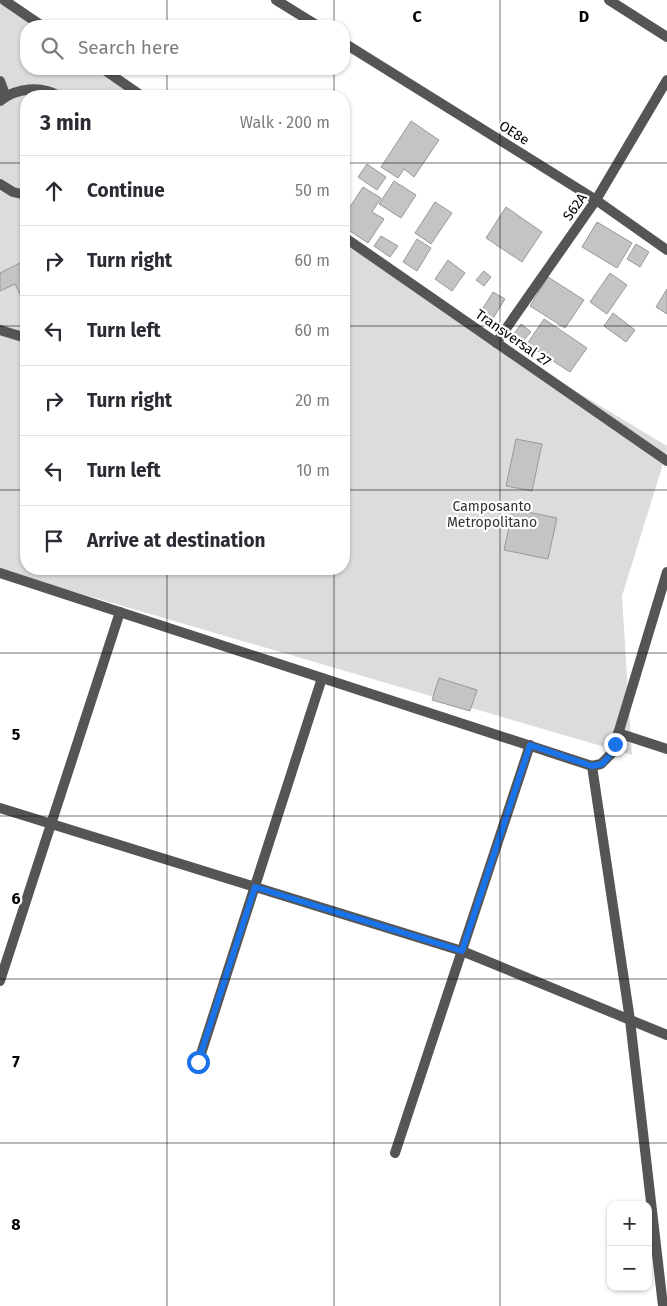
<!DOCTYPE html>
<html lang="en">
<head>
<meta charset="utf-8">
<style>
	body { margin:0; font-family:"Fira Sans",sans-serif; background:#f7f7f7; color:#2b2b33 }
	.controls { position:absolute; right:15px; bottom:15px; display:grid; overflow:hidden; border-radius:10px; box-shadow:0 1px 4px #0004 }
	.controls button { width:45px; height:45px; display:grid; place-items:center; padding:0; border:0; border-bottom:1px solid #e1e1e2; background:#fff; color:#2b2b33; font:25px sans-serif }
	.stop { position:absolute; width:15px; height:15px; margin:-11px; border:4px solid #1a73e8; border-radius:50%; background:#fff }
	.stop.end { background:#1a73e8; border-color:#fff; box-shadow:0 1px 5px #0008 }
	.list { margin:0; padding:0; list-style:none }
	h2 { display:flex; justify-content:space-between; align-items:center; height:65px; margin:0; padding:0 20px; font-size:21px }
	h2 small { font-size:16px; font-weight:400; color:#7c7c81 }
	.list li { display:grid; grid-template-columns:32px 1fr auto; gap:15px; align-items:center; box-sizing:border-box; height:70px; padding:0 20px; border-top:1px solid #e1e1e2 }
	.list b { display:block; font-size:19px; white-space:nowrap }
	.list em { font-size:16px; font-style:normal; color:#7c7c81 }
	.icon { flex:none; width:28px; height:28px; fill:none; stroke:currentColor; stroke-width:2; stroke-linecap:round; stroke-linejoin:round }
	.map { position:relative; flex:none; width:667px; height:1306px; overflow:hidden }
	.search { position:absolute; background:#fff; box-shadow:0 1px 4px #0004; left:20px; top:20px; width:330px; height:55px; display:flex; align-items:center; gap:12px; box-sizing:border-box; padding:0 18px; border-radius:20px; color:#7c7c81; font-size:19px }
	.panel { position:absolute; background:#fff; box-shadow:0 1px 4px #0004; left:20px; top:90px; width:330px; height:485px; border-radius:20px }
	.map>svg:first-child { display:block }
	.green { fill:#dcdcdc }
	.building { fill:#c4c4c4; stroke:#999 }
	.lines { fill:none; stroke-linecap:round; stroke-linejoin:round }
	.service { stroke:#555; stroke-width:10 }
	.minor { stroke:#555; stroke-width:10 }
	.route { stroke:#1a73e8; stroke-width:6 }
	.grid { fill:none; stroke:#000; stroke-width:1; stroke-opacity:0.55 }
	.labels { text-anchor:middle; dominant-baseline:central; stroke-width:4.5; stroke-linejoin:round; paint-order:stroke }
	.street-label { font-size:14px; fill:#000; stroke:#fff }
	.park-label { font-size:14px; fill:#333; stroke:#fff }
	.grid-label { font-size:16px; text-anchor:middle; font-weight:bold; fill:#000; stroke:#fff; stroke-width:4.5; stroke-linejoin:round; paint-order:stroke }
</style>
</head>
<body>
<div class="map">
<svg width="667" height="1306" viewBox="0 0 667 1306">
	<rect width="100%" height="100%" fill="#fff"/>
	<!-- green -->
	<path class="green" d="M0 0 42 26H26V69H103L142 96H26V569H344V237L496 343 667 446V451L622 596 632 755 0 570Z"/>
	<!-- building -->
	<path class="building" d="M411 121 439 140 414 177 404 169 398 178 381 167Z
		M367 164 386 177 377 190 358 177Z
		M394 181 416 195 401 218 379 204Z
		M363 187 381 198 372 212 384 219 368 243 344 227V216Z
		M435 202 452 213 431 244 415 233Z
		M506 207 542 232 522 262 486 238Z
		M597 222 632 243 617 268 582 247Z
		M381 236 398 246 390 257 374 246Z
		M417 239 431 248 417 271 403 262Z
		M636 244 649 252 640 267 627 259Z
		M26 260V306L15 284 0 291V273Z
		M448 260 465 273 452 291 435 279Z
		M484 271 491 277 484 286 476 280Z
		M610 273 627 285 607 314 590 302Z
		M548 277 584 300 565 328 530 306Z
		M667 289V314L656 307Z
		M493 292 505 299 492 320 480 313Z
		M613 313 635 330 626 342 604 326Z
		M544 319 587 348 570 372 527 344Z
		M521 324 531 332 523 341 514 334Z
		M516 439 542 444 532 491 506 486Z
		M513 509 557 518 548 559 504 550Z
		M439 678 477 690 470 711 432 700Z"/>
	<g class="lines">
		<!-- service -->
		<path class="service" d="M618 733 667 749
			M0 808 462 951 667 1035
			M0 981 120 612
			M198 1063 322 678
			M395 1153 530 745"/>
		<!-- minor -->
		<path class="minor" d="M4 0 42 26
			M276 0 318 26
			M609 0 667 37
			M344 43 596 200 667 250
			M103 69 142 96
			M0 81 6 97
			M0 101C16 88 41 85 59 96
			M0 184 13 192 26 195
			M344 237 667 461
			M0 330 26 338
			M496 343 596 200 667 80
			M0 573 592 766 601 764 611 754 615 744 667 572
			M592 766 630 1020 663 1306"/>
	</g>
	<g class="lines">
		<!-- route -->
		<path class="route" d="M198 1062 255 887 462 951 530 745 592 766 602 764 611 754 615 744"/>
	</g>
	<!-- grid -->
	<path class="grid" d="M167 0V26M334 0V26M500 0V1306M167 69V96M334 69V96M0 163H26M344 163H667M0 326H26M344 326H667M0 490H26M344 490H667M167 569V1306M334 569V1306M0 653H667M0 816H667M0 979H667M0 1143H667"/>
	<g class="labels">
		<!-- street labels -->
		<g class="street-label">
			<text transform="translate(514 133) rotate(32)">OE8e</text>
			<text transform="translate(575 207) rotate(-55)">S62A</text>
			<text transform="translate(513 338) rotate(35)">Transversal 27</text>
		</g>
		<!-- park labels -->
		<g class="park-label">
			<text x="492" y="506">Camposanto<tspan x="492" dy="16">Metropolitano</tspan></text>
		</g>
	</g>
	<g class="grid-label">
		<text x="417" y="22">C</text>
		<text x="584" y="22">D</text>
		<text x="16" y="740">5</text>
		<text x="16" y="904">6</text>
		<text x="16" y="1067">7</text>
		<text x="16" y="1230">8</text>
	</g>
</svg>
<div class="controls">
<button>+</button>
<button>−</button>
</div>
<div class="stop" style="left:198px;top:1062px"></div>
<div class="stop end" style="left:615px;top:744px"></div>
<div class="search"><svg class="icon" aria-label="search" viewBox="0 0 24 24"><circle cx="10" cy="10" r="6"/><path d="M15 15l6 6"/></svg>Search here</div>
<section class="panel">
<h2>3 min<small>Walk · 200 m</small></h2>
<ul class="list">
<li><svg class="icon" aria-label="ahead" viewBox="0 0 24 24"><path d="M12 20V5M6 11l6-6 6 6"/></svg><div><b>Continue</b></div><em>50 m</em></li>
<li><svg class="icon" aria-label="right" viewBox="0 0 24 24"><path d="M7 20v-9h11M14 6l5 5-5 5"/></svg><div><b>Turn right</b></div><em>60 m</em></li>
<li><svg class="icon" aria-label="left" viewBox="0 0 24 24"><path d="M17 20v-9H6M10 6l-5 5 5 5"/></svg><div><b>Turn left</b></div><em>60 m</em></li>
<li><svg class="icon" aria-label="right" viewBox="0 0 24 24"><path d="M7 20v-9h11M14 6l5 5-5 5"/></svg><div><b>Turn right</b></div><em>20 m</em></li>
<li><svg class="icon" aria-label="left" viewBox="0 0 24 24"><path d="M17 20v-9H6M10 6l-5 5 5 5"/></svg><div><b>Turn left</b></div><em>10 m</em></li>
<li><svg class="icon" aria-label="arrive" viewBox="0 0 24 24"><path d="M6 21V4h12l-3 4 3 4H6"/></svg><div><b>Arrive at destination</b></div></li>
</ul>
</section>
</div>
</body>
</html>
